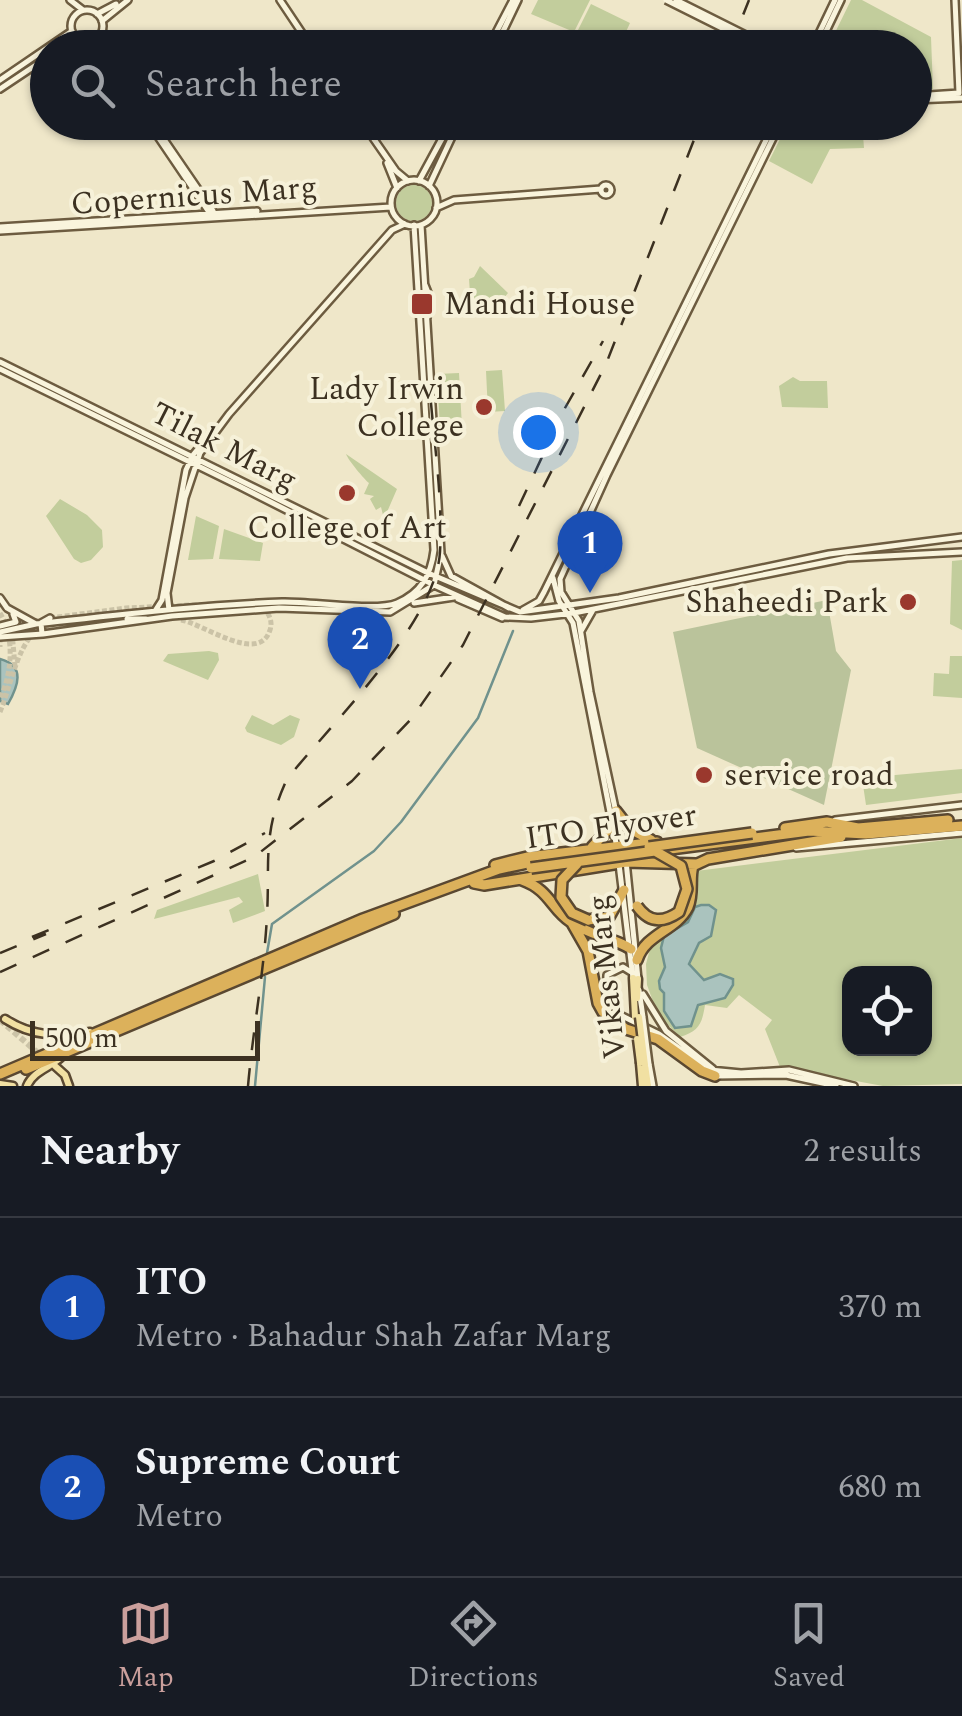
<!DOCTYPE html>
<html lang="en">
<head>
<meta charset="utf-8">
<style>
	body { margin:0; font-family:Spectral,serif; background:#20242c; color:#f1f3f6 }
	.controls { position:absolute; right:30px; bottom:30px; display:grid; overflow:hidden; border-radius:20px; box-shadow:0 2px 8px #0004 }
	.controls button { width:90px; height:90px; display:grid; place-items:center; padding:0; border:0; border-bottom:2px solid #363941; background:#171b24; color:#f1f3f6; font:50px sans-serif }
	.scale { position:absolute; left:30px; bottom:25px; width:230px; box-sizing:border-box; padding-left:10px; border:5px solid #3c3121; border-top:0; font-size:28px; line-height:35px; white-space:nowrap; color:#3c3121; -webkit-text-stroke:8px #f6f1d9; paint-order:stroke }
	.you { position:absolute; left:538px; top:432px; width:35px; height:35px; margin:-25px; border:8px solid #fff; border-radius:50%; background:#1a73e8; box-shadow:0 0 0 15px #1a73e833 }
	.badge { display:grid; place-items:center; width:65px; height:65px; border-radius:50%; background:#ca9f9c; color:#fff; font-size:32px; font-weight:700 }
	.pin { position:absolute; translate:-50% -82px; filter:drop-shadow(0 2px 5px #0008) }
	.pin::after { content:''; position:absolute; top:52px; width:35px; height:30px; background:inherit; clip-path:polygon(0 0,100% 0,50% 100%) }
	.list { margin:0; padding:0; list-style:none }
	h2 { display:flex; justify-content:space-between; align-items:center; height:130px; margin:0; padding:0 40px; font-size:42px }
	h2 small { font-size:32px; font-weight:400; color:#9ea1a6 }
	.list li { display:grid; grid-template-columns:65px 1fr auto; gap:30px; align-items:center; box-sizing:border-box; height:180px; padding:0 40px; border-top:2px solid #363941 }
	.list b { display:block; font-size:38px; white-space:nowrap }
	.list p { margin:0; font-size:32px; white-space:nowrap; color:#9ea1a6 }
	.list em { font-size:32px; font-style:normal; color:#9ea1a6 }
	.icon { flex:none; width:55px; height:55px; fill:none; stroke:currentColor; stroke-width:2; stroke-linecap:round; stroke-linejoin:round }
	.map { position:relative; flex:none; width:962px; height:1086px; overflow:hidden }
	.search { position:absolute; background:#171b24; box-shadow:0 2px 8px #0004; left:30px; right:30px; top:30px; height:110px; display:flex; align-items:center; gap:25px; box-sizing:border-box; padding:0 35px; border-radius:55px; color:#9ea1a6; font-size:38px }
	.sheet { height:490px; background:#171b24 }
	nav { display:flex; justify-content:space-around; align-items:center; box-sizing:border-box; height:140px; border-top:2px solid #363941; background:#171b24; font-size:28px; color:#9ea1a6 }
	nav a { display:grid; justify-items:center; gap:5px }
	nav .on { color:#ca9f9c }
	.map>svg:first-child { display:block }
	.green { fill:#c2cd9c; fill-rule:evenodd }
	.cemetery { fill:#bac39b }
	.water { fill:#aac3be; stroke:#70928d; stroke-width:2.5 }
	.lines { fill:none; stroke-linecap:round; stroke-linejoin:round }
	.stream { stroke:#70928d; stroke-width:2.5 }
	.secondary-tunnel { stroke:#cbc3a7; stroke-width:5; stroke-dasharray:5 2.5; stroke-linecap:butt }
	.primary-tunnel { stroke:#cbc3a7; stroke-width:6; stroke-dasharray:6 3; stroke-linecap:butt }
	.secondary-casing { stroke:#6d5c40; stroke-width:10 }
	.primary-casing { stroke:#5a4831; stroke-width:11 }
	.highway-casing { stroke:#5a4831; stroke-width:14 }
	.secondary { stroke:#f9f4dc; stroke-width:5 }
	.primary { stroke:#f1e0a2; stroke-width:6 }
	.highway { stroke:#dcb15b; stroke-width:9 }
	.rail { stroke:#3c3121; stroke-width:2.5; stroke-dasharray:18 18; stroke-linecap:butt }
	.secondary-bridge-casing { stroke:#6d5c40; stroke-width:10; stroke-linecap:butt }
	.primary-bridge-casing { stroke:#5a4831; stroke-width:11; stroke-linecap:butt }
	.highway-bridge-casing { stroke:#5a4831; stroke-width:14; stroke-linecap:butt }
	.secondary-bridge { stroke:#f9f4dc; stroke-width:5 }
	.primary-bridge { stroke:#f1e0a2; stroke-width:6 }
	.highway-bridge { stroke:#dcb15b; stroke-width:9 }
	.poi-dot { fill:#9a382d; stroke:#f6f1d9; stroke-width:4 }
	.labels { text-anchor:middle; dominant-baseline:central; stroke-width:8; stroke-linejoin:round; paint-order:stroke }
	.street-label { font-size:32px; fill:#3c3121; stroke:#f6f1d9 }
	.poi-label { font-size:32px; fill:#3c3121; stroke:#f6f1d9; text-anchor:start }
</style>
</head>
<body>
<div class="map">
<svg width="962" height="1086" viewBox="0 0 962 1086">
	<rect width="100%" height="100%" fill="#efe7c9"/>
	<!-- green -->
	<path class="green" d="M538 0H590L574 32 531 14Z
		M851 0H862L931 37 933 89 915 90 914 48 828 47Z
		M591 4 630 23 619 47H603L576 34Z
		M788 123H862L864 148 830 149 812 184 769 161Z
		M396 203a18 18 0 1 1 36 0a18 18 0 1 1-36 0Z
		M480 266 508 293 498 305 471 308 469 279 474 277Z
		M502 370 505 411 488 412 486 371Z
		M459 373 462 427 440 429 437 374Z
		M793 377 800 381H827L828 408 782 407 779 386Z
		M346 454 397 489 384 519 381 507 376 510 370 499 374 496 364 494 369 483C365 480 348 460 346 454Z
		M60 499 87 515 102 530 103 547 91 560 81 563 74 559 46 516Z
		M196 516 219 526 213 559 188 560Z
		M224 529 263 543 260 561 219 559Z
		M962 560V630L950 624 952 561Z
		M209 651 218 653 219 660 208 680 163 661 168 654Z
		M950 656H962V698L933 696 934 673 949 674Z
		M252 715 273 725 290 715 300 719 294 737 281 745 247 732 245 728Z
		M962 769V793L866 805 862 778Z
		M962 838V1084L883 1086 780 1067 765 1029 772 1020 739 995 727 1008 705 1005C702 1024 699 1031 680 1037L658 1015 647 985 646 964 651 945 685 922 697 897 696 871ZM850 974H924V1048H850Z
		M258 874 265 911 233 923 229 910 243 902 239 897 154 919 157 910Z"/>
	<!-- cemetery -->
	<path class="cemetery" d="M827 600 836 651 851 670 824 805 697 748 673 632Z"/>
	<!-- water -->
	<path class="water" d="M0 659C26 666 18 686 8 704L0 701Z
		M701 905H709L716 910 711 936 699 943 689 964 704 980 720 974 733 979V985L725 998 698 1005 691 1026 675 1028 664 1011V993L660 989 659 981 665 967 661 948 664 936 688 922 695 907Z"/>
	<g class="lines">
		<!-- stream -->
		<path class="stream" d="M267 953 272 924 374 851 401 822 478 718 513 631
			M255 1086 265 977"/>
		<!-- secondary-tunnel -->
		<path class="secondary-tunnel" d="M0 613C15 638 12 673 0 699
			M50 618 126 608 213 604
			M181 620C204 624 259 665 270 630 273 621 269 614 263 607
			M0 630V647
			M12 632 15 666
			M0 712C10 688 17 648 35 632L127 619"/>
		<!-- primary-tunnel -->
		<path class="primary-tunnel" d="M0 1020 44 1058"/>
		<defs>
			<path id="secondary" d="M70 0 83 10
				M280 0 312 48
				M955 0 959 93
				M71 26a16 16 0 1 1 32 0a16 16 0 1 1-32 0Z
				M97 14 116 4
				M102 21 128 0
				M61 48 76 40
				M488 48 513 0
				M495 48 518 0
				M812 48 835 0
				M818 48 841 0
				M0 80 72 31
				M0 89 48 57
				M914 96 959 93
				M914 100 962 98
				M148 122 211 215
				M152 122 213 211
				M362 122 396 171 408 181
				M387 163 397 188
				M391 203a23 23 0 1 1 46 0a23 23 0 1 1-46 0Z
				M419 181 451 122
				M601 190a5 5 0 1 1 10 0a5 5 0 1 1-10 0Z
				M429 186 459 122
				M436 208 454 200 601 189
				M0 227 257 211
				M0 231 391 207
				M425 285 429 295 427 318
				M0 362 428 573 520 612 619 598 829 554 962 537
				M0 369 241 487 434 585 505 617 531 618 574 613 847 558 962 552
				M442 556 451 576 509 608
				M553 578 559 601 573 623 617 848
				M0 598 7 608 36 624
				M458 599 502 618
				M414 603 454 597
				M169 610 167 593 185 498 200 453 229 414 392 230 405 224
				M523 610 539 601 544 592 775 122
				M155 611 162 600 186 470 193 455 212 432
				M127 619H146
				M0 626 16 622 13 614
				M581 631 593 610
				M0 632 36 624C118 615 200 605 282 602 310 601 376 612 397 603 421 593 431 575 434 550L414 225
				M42 634 41 623 50 618
				M0 637 43 634 172 616 279 608 390 612 434 585 441 553 421 225
				M835 820 962 805
				M623 845 590 692 579 621 561 592 560 579 607 475 781 122
				M796 848 962 833
				M626 861 638 979
				M619 864 633 978
				M631 972 623 967 607 975 606 997 620 1015 659 1034 710 1070 741 1073 789 1070 854 1086
				M639 990 643 1017
				M643 994 666 1031 713 1069
				M649 1064 653 1086
				M716 1076 786 1075 836 1086"/>
			<path id="primary" d="M633 978 635 1017
				M637 998 638 979
				M5 1019C33 1037 59 1037 90 1032
				M640 1063 642 1086
				M645 1065 648 1086
				M55 1066 65 1075 69 1086
				M0 1084 13 1086
				M27 1086C34 1069 55 1067 66 1052"/>
			<path id="highway" d="M616 811 630 829 651 840
				M785 828 827 822 858 828 948 820
				M592 847 608 830 611 817
				M655 851 809 831 866 834 962 826
				M495 865 527 857 657 842
				M522 880C550 890 551 909 571 922 588 935 612 937 631 949
				M474 883 484 885 626 862 696 864
				M588 920 609 917 624 890
				M572 923 588 951 598 1003 603 1012 626 1029 658 1039 702 1071 715 1076
				M637 960C646 933 676 931 688 907 694 893 689 879 693 866L708 859 841 837
				M26 1069 394 914
				M0 1074 363 919 499 869 532 862"/>
		</defs>
		<!-- secondary casing -->
		<use href="#secondary" class="secondary-casing"/>
		<!-- primary casing -->
		<use href="#primary" class="primary-casing"/>
		<!-- highway casing -->
		<use href="#highway" class="highway-casing"/>
		<!-- secondary -->
		<use href="#secondary" class="secondary"/>
		<!-- primary -->
		<use href="#primary" class="primary"/>
		<!-- highway -->
		<use href="#highway" class="highway"/>
		<!-- rail -->
		<path class="rail" d="M730 48 749 0
			M519 506 565 408 603 341
			M32 937 214 861 265 833
			M0 953 46 934
			M0 972 254 857 352 781 412 718 463 645 606 364 701 122
			M248 1086C253 1029 264 973 267 916 270 860 262 833 287 779 332 723 436 622 440 552 443 499 434 444 430 391"/>
		<defs>
			<path id="secondary-bridge" d="M666 0 762 48
				M676 0 772 48
				M643 1017 649 1064"/>
			<path id="primary-bridge" d="M639 1017 645 1065
				M637 1039 640 1063"/>
			<path id="highway-bridge" d="M649 847 752 833
				M577 864 562 880 561 897 572 913 588 920
				M531 868 655 851 681 866 687 889 679 912C663 923 649 923 637 906"/>
		</defs>
		<!-- secondary-bridge casing -->
		<use href="#secondary-bridge" class="secondary-bridge-casing"/>
		<!-- primary-bridge casing -->
		<use href="#primary-bridge" class="primary-bridge-casing"/>
		<!-- highway-bridge casing -->
		<use href="#highway-bridge" class="highway-bridge-casing"/>
		<!-- secondary-bridge -->
		<use href="#secondary-bridge" class="secondary-bridge"/>
		<!-- primary-bridge -->
		<use href="#primary-bridge" class="primary-bridge"/>
		<!-- highway-bridge -->
		<use href="#highway-bridge" class="highway-bridge"/>
	</g>
	<!-- markers -->
	<g class="poi-dot">
		<rect x="410" y="292" width="24" height="24" rx="5"/>
		<circle cx="484" cy="407" r="10"/>
		<circle cx="347" cy="493" r="10"/>
		<circle cx="908" cy="602" r="10"/>
		<circle cx="704" cy="775" r="10"/>
	</g>
	<g class="labels">
		<!-- street labels -->
		<g class="street-label">
			<text transform="translate(194 196) rotate(-4)">Copernicus Marg</text>
			<text transform="translate(224 447) rotate(27)">Tilak Marg</text>
			<text transform="translate(611 827) rotate(-8)">ITO Flyover</text>
			<text transform="translate(607 977) rotate(-96)">Vikas Marg</text>
		</g>
		<!-- poi labels -->
		<g class="poi-label">
			<text x="444" y="304">Mandi House</text>
			<text x="464" y="389" text-anchor="end">Lady Irwin<tspan x="464" dy="37">College</tspan></text>
			<text x="347" y="528" text-anchor="middle">College of Art</text>
			<text x="888" y="602" text-anchor="end">Shaheedi Park</text>
			<text x="724" y="775">service road</text>
		</g>
	</g>
</svg>
<div class="controls">
<button><svg class="icon" aria-label="locate" viewBox="0 0 24 24"><circle cx="12" cy="12" r="6"/><path d="M12 2v4M12 18v4M2 12h4M18 12h4"/></svg></button>
</div>
<div class="scale">500 m</div>
<div class="you"></div>
<div class="pin badge" style="left:590px;top:593px;background:#1a4fb4">1</div>
<div class="pin badge" style="left:360px;top:689px;background:#1a4fb4">2</div>
<div class="search"><svg class="icon" aria-label="search" viewBox="0 0 24 24"><circle cx="10" cy="10" r="6"/><path d="M15 15l6 6"/></svg>Search here</div>
</div>
<section class="sheet">
<h2>Nearby<small>2 results</small></h2>
<ul class="list">
<li><span class="badge" style="background:#1a4fb4">1</span><div><b>ITO</b><p>Metro · Bahadur Shah Zafar Marg</p></div><em>370 m</em></li>
<li><span class="badge" style="background:#1a4fb4">2</span><div><b>Supreme Court</b><p>Metro</p></div><em>680 m</em></li>
</ul>
</section>
<nav>
<a class="on"><svg class="icon" aria-label="map" viewBox="0 0 24 24"><path d="M3 6l6-2 6 2 6-2v14l-6 2-6-2-6 2zM9 4v14M15 6v14"/></svg>Map</a>
<a><svg class="icon" aria-label="directions" viewBox="0 0 24 24"><path d="M12 3l9 9-9 9-9-9zM9 14v-3h6M13 9l2 2-2 2"/></svg>Directions</a>
<a><svg class="icon" aria-label="saved" viewBox="0 0 24 24"><path d="M7 4h10v16l-5-4-5 4z"/></svg>Saved</a>
</nav>
</body>
</html>
